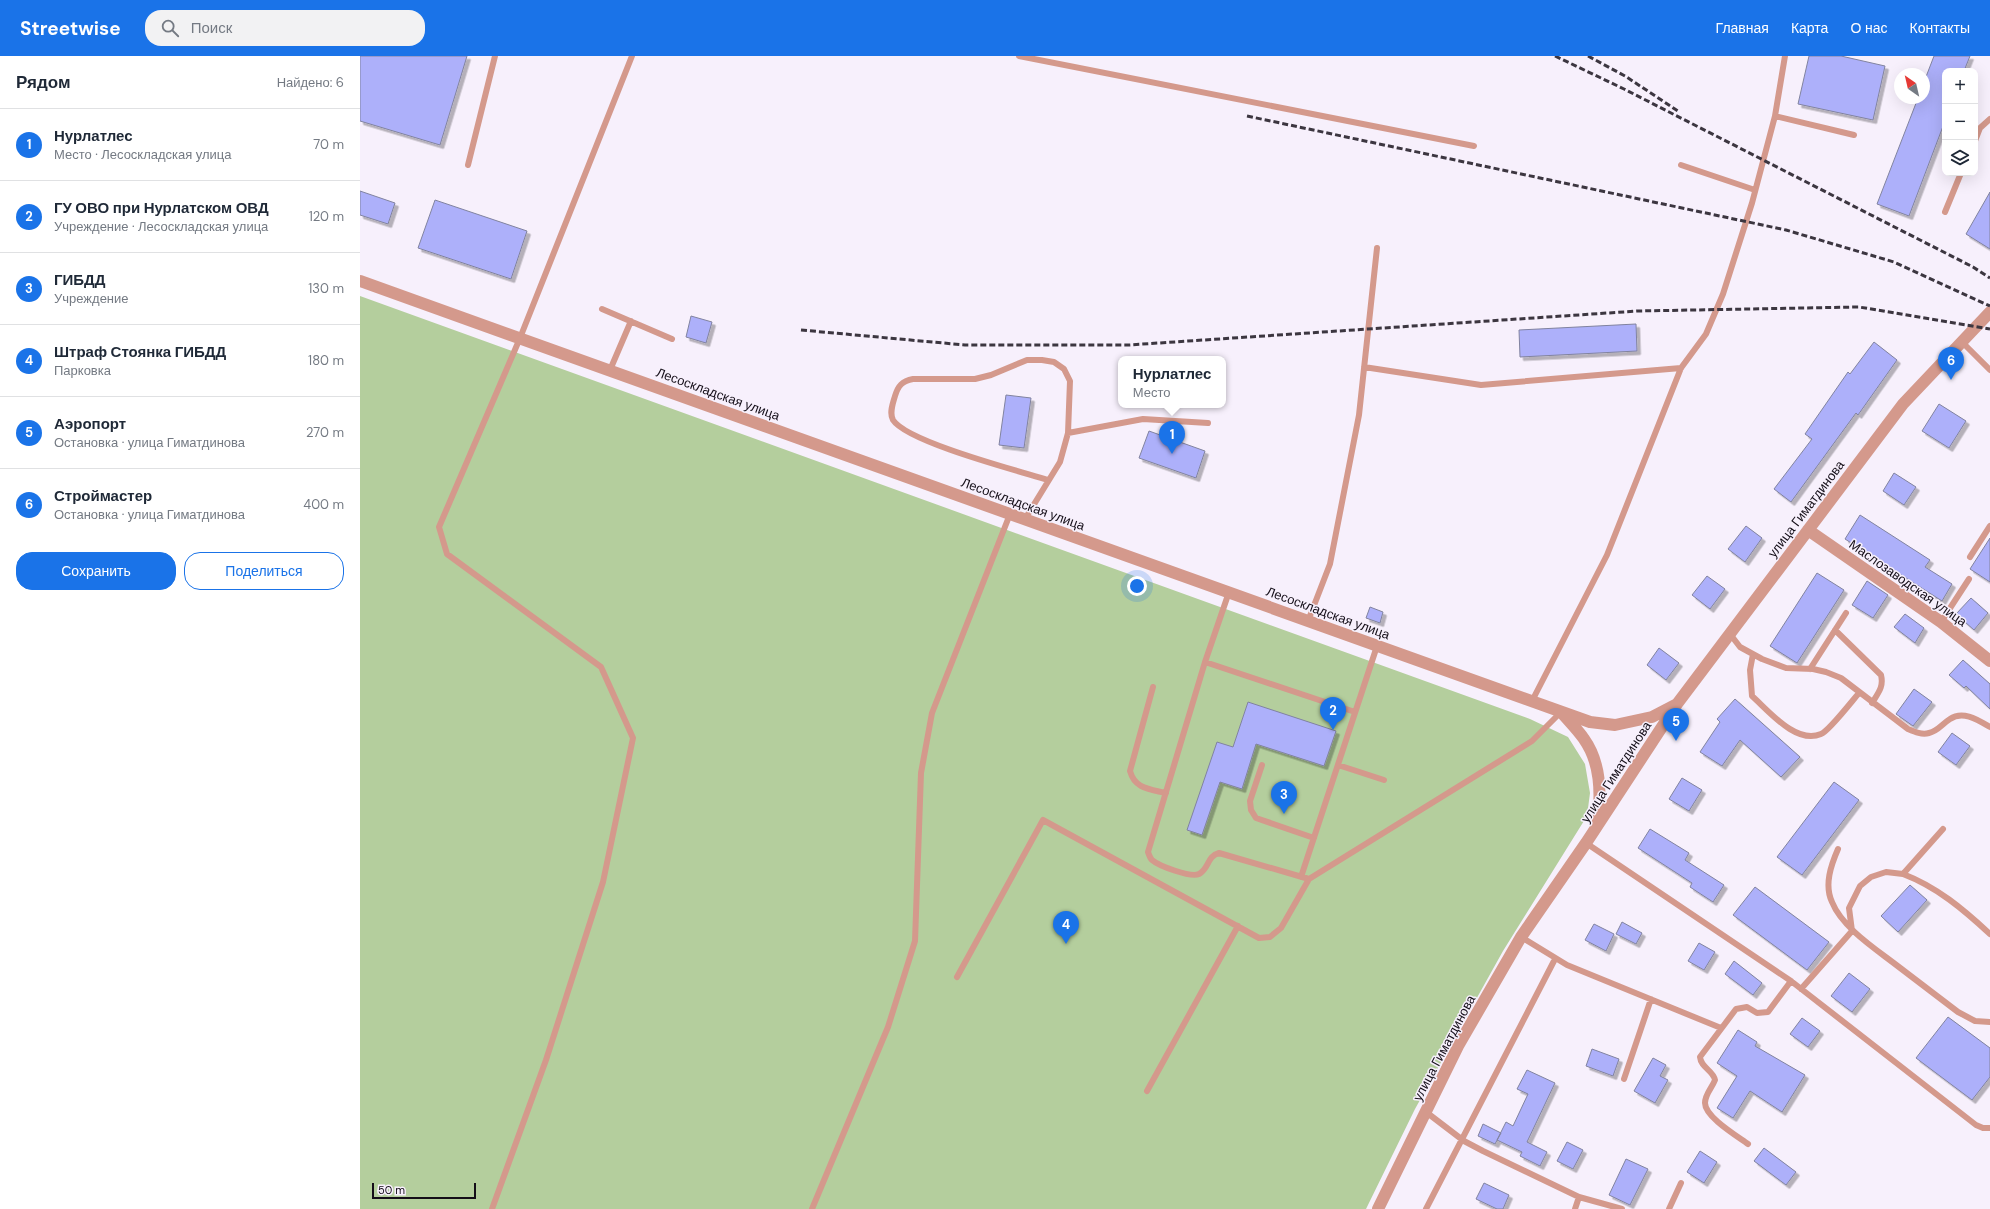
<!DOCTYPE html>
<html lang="ru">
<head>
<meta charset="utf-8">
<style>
	body { margin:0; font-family:"DM Sans",sans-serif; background:#f2f2f3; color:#1f2937 }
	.controls { position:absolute; right:12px; top:12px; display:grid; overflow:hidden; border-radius:8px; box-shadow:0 4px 16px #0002 }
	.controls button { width:36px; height:36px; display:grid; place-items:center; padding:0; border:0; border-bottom:1px solid #e0e1e3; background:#fff; color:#1f2937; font:20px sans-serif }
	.compass { position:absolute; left:1534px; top:12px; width:36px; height:36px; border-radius:50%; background:#fff; box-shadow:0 4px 16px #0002; rotate:326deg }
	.scale { position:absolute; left:12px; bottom:10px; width:104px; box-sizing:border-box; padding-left:4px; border:2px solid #140e18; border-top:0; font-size:11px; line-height:14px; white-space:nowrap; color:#140e18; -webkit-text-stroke:3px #f7f0fc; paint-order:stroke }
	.you { position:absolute; left:777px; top:530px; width:14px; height:14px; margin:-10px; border:3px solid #fff; border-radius:50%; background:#1a73e8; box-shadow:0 0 0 6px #1a73e833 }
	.badge { display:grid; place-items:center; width:26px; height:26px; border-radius:50%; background:#1a73e8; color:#fff; font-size:13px; font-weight:700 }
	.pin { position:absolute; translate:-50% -33px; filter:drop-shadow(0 1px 2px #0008) }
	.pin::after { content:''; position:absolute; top:21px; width:14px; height:12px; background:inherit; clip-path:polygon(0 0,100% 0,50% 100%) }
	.popup { position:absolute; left:758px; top:300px; width:108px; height:52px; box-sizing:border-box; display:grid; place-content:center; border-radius:8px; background:#fff; filter:drop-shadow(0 1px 3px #0005); font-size:13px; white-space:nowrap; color:#747a83 }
	.popup b { font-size:15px; color:#1f2937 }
	.popup::after { content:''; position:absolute; left:50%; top:100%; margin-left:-8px; border:8px solid transparent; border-top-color:#fff }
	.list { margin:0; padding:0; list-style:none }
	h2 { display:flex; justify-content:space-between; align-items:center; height:52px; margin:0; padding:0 16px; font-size:17px }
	h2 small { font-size:13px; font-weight:400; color:#747a83 }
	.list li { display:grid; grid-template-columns:26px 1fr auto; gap:12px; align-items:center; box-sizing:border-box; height:72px; padding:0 16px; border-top:1px solid #e0e1e3 }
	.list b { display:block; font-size:15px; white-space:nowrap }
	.list p { margin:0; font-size:13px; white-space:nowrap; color:#747a83 }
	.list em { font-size:13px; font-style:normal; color:#747a83 }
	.actions { display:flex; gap:8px; padding:12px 16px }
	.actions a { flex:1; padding:9px 0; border:1px solid #1a73e8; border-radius:16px; text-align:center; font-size:14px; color:#1a73e8 }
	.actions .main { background:#1a73e8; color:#fff }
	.icon { flex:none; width:22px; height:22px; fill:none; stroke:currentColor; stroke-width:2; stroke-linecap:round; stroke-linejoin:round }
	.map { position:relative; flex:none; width:1630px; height:1153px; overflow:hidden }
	header { display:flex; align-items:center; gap:24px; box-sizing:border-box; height:56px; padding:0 20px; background:#1a73e8; color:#fff }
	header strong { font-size:19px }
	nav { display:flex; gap:22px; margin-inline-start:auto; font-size:14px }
	.search { width:280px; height:36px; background:#f2f2f3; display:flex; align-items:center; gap:10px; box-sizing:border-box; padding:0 14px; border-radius:16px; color:#747a83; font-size:15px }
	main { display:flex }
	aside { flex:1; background:#fff }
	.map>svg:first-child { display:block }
	.green { fill:#b4ce9d }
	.building { fill:#adb0fa; stroke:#81839f; filter:url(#shadow) }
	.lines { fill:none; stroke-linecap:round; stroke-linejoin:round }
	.lane { stroke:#d4998c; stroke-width:6 }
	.street { stroke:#d4998c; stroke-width:12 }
	.rail { stroke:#3c3640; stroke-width:3; stroke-dasharray:6 3; stroke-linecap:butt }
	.labels { text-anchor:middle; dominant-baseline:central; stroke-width:3; stroke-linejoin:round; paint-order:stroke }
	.street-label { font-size:13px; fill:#140e18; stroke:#f7f0fc }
</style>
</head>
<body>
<header>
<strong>Streetwise</strong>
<div class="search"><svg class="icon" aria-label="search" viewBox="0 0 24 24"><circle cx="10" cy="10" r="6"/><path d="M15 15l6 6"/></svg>Поиск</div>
<nav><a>Главная</a><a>Карта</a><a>О нас</a><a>Контакты</a></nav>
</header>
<main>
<aside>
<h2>Рядом<small>Найдено: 6</small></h2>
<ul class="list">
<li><span class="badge">1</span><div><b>Нурлатлес</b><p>Место · Лесоскладская улица</p></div><em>70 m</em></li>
<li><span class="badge">2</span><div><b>ГУ ОВО при Нурлатском ОВД</b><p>Учреждение · Лесоскладская улица</p></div><em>120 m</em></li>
<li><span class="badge">3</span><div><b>ГИБДД</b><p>Учреждение</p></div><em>130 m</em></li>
<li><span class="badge">4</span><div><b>Штраф Стоянка ГИБДД</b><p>Парковка</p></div><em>180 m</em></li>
<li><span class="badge">5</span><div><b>Аэропорт</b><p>Остановка · улица Гиматдинова</p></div><em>270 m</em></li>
<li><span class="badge">6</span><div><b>Строймастер</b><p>Остановка · улица Гиматдинова</p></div><em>400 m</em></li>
</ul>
<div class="actions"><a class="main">Сохранить</a><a>Поделиться</a></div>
</aside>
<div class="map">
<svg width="1630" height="1153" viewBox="0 0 1630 1153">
	<defs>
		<filter id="shadow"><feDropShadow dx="3.5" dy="3.5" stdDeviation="0" flood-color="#0004"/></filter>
	</defs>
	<rect width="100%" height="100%" fill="#f7f0fc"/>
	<!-- green -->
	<path class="green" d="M0 240 1170 663 1208 681 1225 708 1230 737 1227 760 1143 895 1055 1053 1006 1153H0Z"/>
	<!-- building -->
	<path class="building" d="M0 0H107L80 89 0 65Z
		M1449 0H1481L1525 10 1513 64 1438 48Z
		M1574 0H1610L1604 15H1585V65L1549 160 1517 148 1558 42H1564V26Z
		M0 135 35 147 28 168 0 159Z
		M1630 136V193L1606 178Z
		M75 144 167 175 151 223 58 192Z
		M331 260 352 266 346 287 326 281Z
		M1276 268 1277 295 1160 301 1159 274Z
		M1514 286 1537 304 1498 359 1496 357 1431 446 1414 433 1452 383 1445 378 1488 316 1490 318Z
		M646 339 671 342 664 392 639 389Z
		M1579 348 1606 365 1589 392 1562 375Z
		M789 375 845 395 836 422 779 402Z
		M1534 417 1556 431 1544 449 1523 435Z
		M1500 459 1570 504 1565 511 1592 528 1582 545 1485 483Z
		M1386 470 1402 482 1385 506 1368 493Z
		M1630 482V526L1610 513Z
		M1457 517 1484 534 1437 607 1410 590Z
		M1347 520 1365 533 1350 553 1332 539Z
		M1507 525 1528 539 1513 562 1492 549Z
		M1611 542 1628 557 1614 574 1596 558Z
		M1010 551 1023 556 1020 567 1006 562Z
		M1545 558 1564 572 1555 587 1534 571Z
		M1299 592 1319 607 1306 624 1287 609Z
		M1603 604 1630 628V653L1606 630 1604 632 1589 619Z
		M1554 633 1572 646 1553 670 1536 658Z
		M1375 643 1440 701 1421 721 1380 684 1362 710 1340 696 1360 666 1357 663Z
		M888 646 976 675 964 710 896 688 882 733 860 726 842 779 827 774 857 686 873 691Z
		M1592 677 1610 690 1596 709 1578 696Z
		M1322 722 1342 734 1329 755 1309 743Z
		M1474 726 1499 744 1442 819 1417 801Z
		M1290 773 1329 797 1325 804 1364 829 1353 846 1330 831 1332 827 1278 792Z
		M1550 829 1567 844 1538 876 1521 860Z
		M1395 831 1469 886 1447 914 1373 859Z
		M1262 866 1282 877 1276 888 1256 878Z
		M1234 868 1254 878 1246 895 1225 884Z
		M1339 887 1355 896 1344 914 1328 905Z
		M1374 905 1402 927 1393 939 1365 918Z
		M1489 917 1510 933 1492 956 1471 940Z
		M1588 961 1630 992V1021L1612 1044 1556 1002Z
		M1442 962 1460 975 1448 991 1430 978Z
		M1378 974 1397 986 1395 990 1445 1019 1422 1056 1390 1035 1373 1062 1357 1052 1377 1020 1357 1007Z
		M1232 993 1259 1003 1253 1020 1226 1010Z
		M1293 1002 1306 1009 1300 1020 1308 1024 1295 1047 1274 1035Z
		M1167 1014 1195 1027 1167 1086 1187 1096 1180 1110 1160 1100 1162 1096 1137 1084 1146 1066 1153 1070 1168 1038 1157 1033Z
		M1123 1068 1141 1077 1135 1088 1118 1080Z
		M1207 1086 1223 1094 1213 1113 1197 1105Z
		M1404 1092 1436 1116 1426 1129 1394 1105Z
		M1340 1095 1357 1106 1344 1127 1327 1116Z
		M1266 1103 1288 1113 1270 1149 1249 1139Z
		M1124 1127 1149 1139 1143 1153H1137L1116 1143Z"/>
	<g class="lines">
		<!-- lane -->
		<path class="lane" d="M659 0 1114 90
			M1415 60 1494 79
			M1615 85 1620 72 1630 63
			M108 109 135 0
			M1321 109 1395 134
			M1585 156 1601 117
			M242 253 312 283
			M1602 286 1630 314
			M1004 311 1121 329 1321 312
			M250 314 271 265
			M708 377 783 363 848 367
			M665 463 700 406 708 377 710 325 704 313 694 306 682 304H667L631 319 615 323H553C542 325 538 330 535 340 533 347 529 357 533 364 547 386 659 415 688 424
			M1610 501 1630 470
			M869 536 845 606 788 796C789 799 790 802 792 804 799 810 831 822 839 818 849 813 847 800 859 797L949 823 1172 685 1201 656
			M948 565 970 508 999 359 1017 192
			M1581 566 1609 523
			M1475 574 1521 619C1524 631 1518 637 1512 647
			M1370 578 1380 591 1402 603 1426 612 1453 613 1466 616 1481 622 1548 673C1555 676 1562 679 1569 677 1578 675 1582 668 1590 663 1603 654 1618 664 1630 671
			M1393 598 1390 614 1392 640C1408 654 1436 689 1461 678 1469 675 1492 645 1499 637
			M845 606 995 656
			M1450 613 1486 557
			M793 631 770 715C775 733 789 733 806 737
			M1172 645 1247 499 1321 312 1346 278 1363 238 1392 147 1415 60 1425 0
			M902 709 890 745 891 754 896 762 954 782
			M978 709 1024 724
			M1226 787 1431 925 1616 1069 1623 1072H1630
			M1478 793C1471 809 1464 829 1472 846 1482 871 1514 892 1535 908 1556 924 1577 940 1598 956L1615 965 1630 966
			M1543 818C1577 831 1603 853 1630 878
			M941 821 1017 590
			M1161 881 1207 909 1361 972
			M597 921 683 764 899 882 910 881 921 872 949 823
			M1441 933 1492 875 1489 852 1500 830 1511 821 1526 816 1543 818 1583 773
			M1264 1023 1291 943
			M787 1035 878 870
			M1066 1056 1104 1085 1123 1095 1219 1141 1262 1153
			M1388 1088C1377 1080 1345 1061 1345 1047 1345 1038 1352 1032 1355 1024 1353 1014 1341 1012 1340 1001L1376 953 1387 951 1397 957 1408 956 1431 925
			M132 1153 186 1004 243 826 273 682 241 611 87 498 79 471 160 282 272 0
			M452 1153 528 971 555 885 561 717 572 657 650 458
			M1066 1153 1195 903
			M1215 1153 1219 1141
			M1309 1153 1321 1127"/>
		<!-- street -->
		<path class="street" d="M0 225 1230 666 1255 669 1292 661 1317 648
			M1448 474 1581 566 1630 605
			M1202 657C1209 665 1218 674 1224 683 1241 707 1241 737 1238 765
			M1018 1153 1098 990 1161 881 1226 787 1317 648 1543 348 1630 256"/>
		<!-- rail -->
		<path class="rail" d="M1195 0 1264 33 1613 211 1630 222
			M1228 0 1265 20 1318 55
			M887 60 1426 174 1534 206 1630 250
			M441 274 605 289H769L1278 255 1499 251 1630 273"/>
	</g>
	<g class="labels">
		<!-- street labels -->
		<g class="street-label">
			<text transform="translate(358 338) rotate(20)">Лесоскладская улица</text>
			<text transform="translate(663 448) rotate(20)">Лесоскладская улица</text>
			<text transform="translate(1446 453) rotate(-53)">улица Гиматдинова</text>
			<text transform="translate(1548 527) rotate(35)">Маслозаводская улица</text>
			<text transform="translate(968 557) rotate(20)">Лесоскладская улица</text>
			<text transform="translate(1256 716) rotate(-57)">улица Гиматдинова</text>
			<text transform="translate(1084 992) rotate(-62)">улица Гиматдинова</text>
		</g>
	</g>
</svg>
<div class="controls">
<button>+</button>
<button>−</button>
<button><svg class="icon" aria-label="layers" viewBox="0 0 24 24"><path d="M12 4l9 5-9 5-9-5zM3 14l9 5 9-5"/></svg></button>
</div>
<svg class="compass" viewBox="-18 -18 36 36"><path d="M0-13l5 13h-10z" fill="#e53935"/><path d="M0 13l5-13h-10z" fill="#747a83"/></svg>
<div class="scale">50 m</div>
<div class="you"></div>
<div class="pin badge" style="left:812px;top:398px">1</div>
<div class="popup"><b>Нурлатлес</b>Место</div>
<div class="pin badge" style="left:973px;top:674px">2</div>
<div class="pin badge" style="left:924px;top:758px">3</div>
<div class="pin badge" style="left:706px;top:888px">4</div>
<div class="pin badge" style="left:1316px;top:685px">5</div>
<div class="pin badge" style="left:1591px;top:324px">6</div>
</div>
</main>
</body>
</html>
